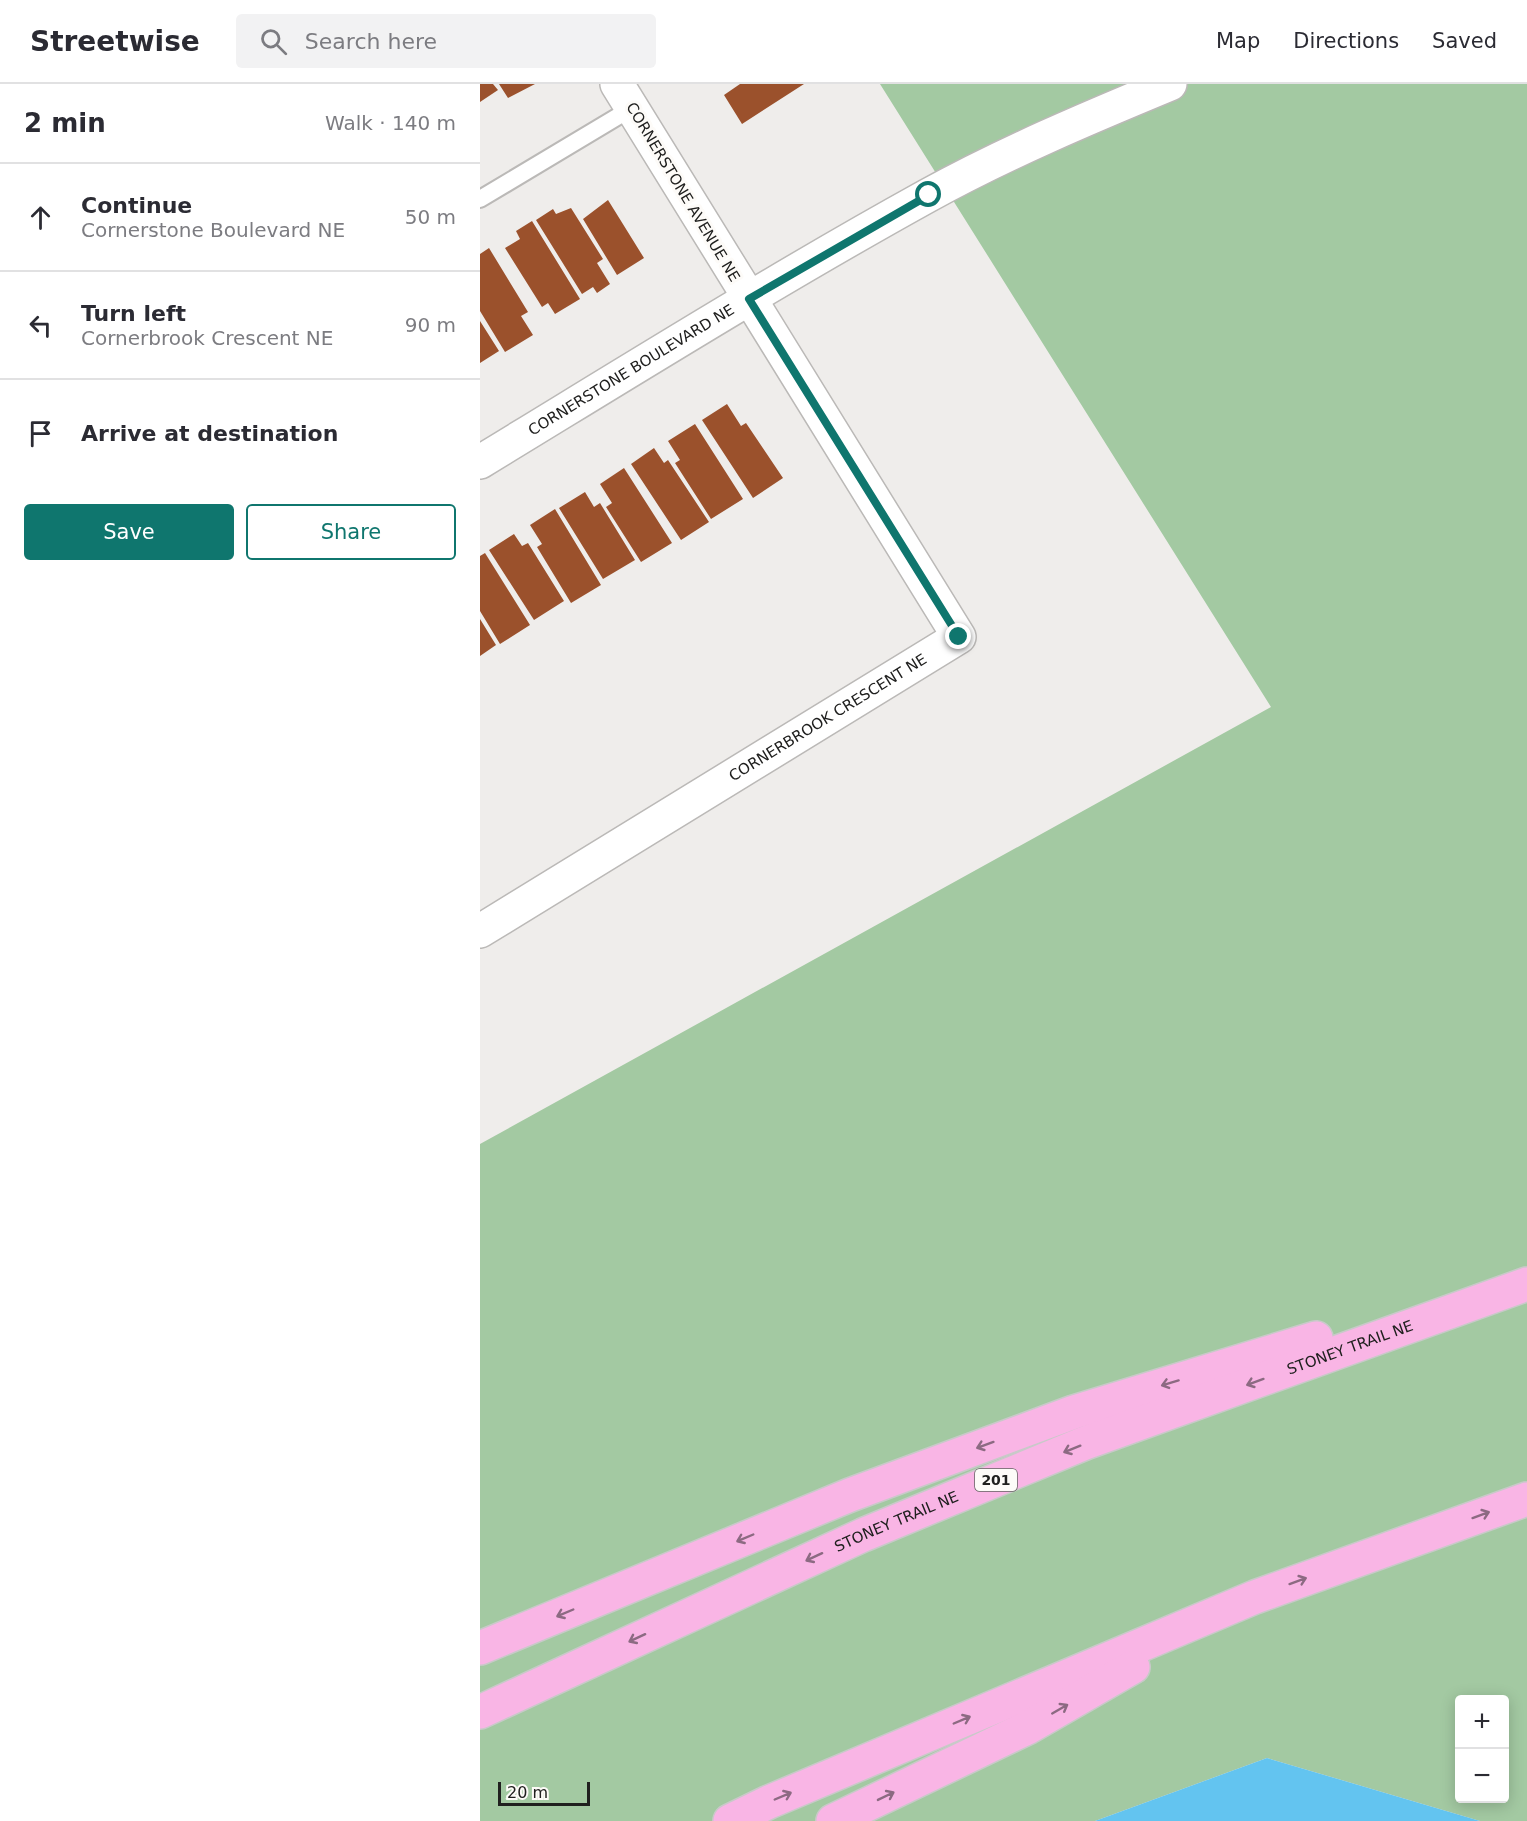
<!DOCTYPE html>
<html lang="en">
<head>
<meta charset="utf-8">
<style>
	body { margin:0; font-family:"DejaVu Sans",sans-serif; background:#f2f2f3; color:#2b2b33 }
	.controls { position:absolute; right:18px; bottom:18px; display:grid; overflow:hidden; border-radius:6px; box-shadow:0 3px 15px #0003 }
	.controls button { width:54px; height:54px; display:grid; place-items:center; padding:0; border:0; border-bottom:2px solid #e1e1e2; background:#fff; color:#2b2b33; font:30px sans-serif }
	.scale { position:absolute; left:18px; bottom:15px; width:92px; box-sizing:border-box; padding-left:6px; border:3px solid #20201f; border-top:0; font-size:16px; line-height:21px; white-space:nowrap; color:#20201f; -webkit-text-stroke:4px #fdfbf8; paint-order:stroke }
	.stop { position:absolute; width:18px; height:18px; margin:-14px; border:4px solid #0f766e; border-radius:50%; background:#fff }
	.stop.end { background:#0f766e; border-color:#fff; box-shadow:0 2px 6px #0008 }
	.list { margin:0; padding:0; list-style:none }
	h2 { display:flex; justify-content:space-between; align-items:center; height:78px; margin:0; padding:0 24px; font-size:26px }
	h2 small { font-size:20px; font-weight:400; color:#7c7c81 }
	.list li { display:grid; grid-template-columns:39px 1fr auto; gap:18px; align-items:center; box-sizing:border-box; height:108px; padding:0 24px; border-top:2px solid #e1e1e2 }
	.list b { display:block; font-size:22px; white-space:nowrap }
	.list p { margin:0; font-size:20px; white-space:nowrap; color:#7c7c81 }
	.list em { font-size:20px; font-style:normal; color:#7c7c81 }
	.actions { display:flex; gap:12px; padding:18px 24px }
	.actions a { flex:1; padding:14px 0; border:2px solid #0f766e; border-radius:6px; text-align:center; font-size:21px; color:#0f766e }
	.actions .main { background:#0f766e; color:#fff }
	.icon { flex:none; width:33px; height:33px; fill:none; stroke:currentColor; stroke-width:2; stroke-linecap:round; stroke-linejoin:round }
	.map { position:relative; flex:none; width:1047px; height:1737px; overflow:hidden }
	header { display:flex; align-items:center; gap:36px; box-sizing:border-box; height:84px; padding:0 30px; background:#fff; border-bottom:2px solid #e1e1e2 }
	header strong { font-size:28px }
	nav { display:flex; gap:33px; margin-inline-start:auto; font-size:21px }
	.search { width:420px; height:54px; background:#f2f2f3; display:flex; align-items:center; gap:15px; box-sizing:border-box; padding:0 21px; border-radius:6px; color:#7c7c81; font-size:22px }
	main { display:flex }
	aside { flex:1; background:#fff }
	.map>svg:first-child { display:block }
	.green { fill:#a3c9a2; fill-rule:evenodd }
	.water { fill:#63c4f0 }
	.building { fill:#9b512c }
	.lines { fill:none; stroke-linecap:round; stroke-linejoin:round }
	.service-casing { stroke:#bbb9b7; stroke-width:20 }
	.minor-casing { stroke:#bbb9b7; stroke-width:36 }
	.tertiary-casing { stroke:#bbb9b7; stroke-width:36 }
	.motorway-casing { stroke:#c9c9c9; stroke-width:36 }
	.service { stroke:#fff; stroke-width:16 }
	.minor { stroke:#fff; stroke-width:33 }
	.tertiary { stroke:#fff; stroke-width:33 }
	.motorway { stroke:#f9b5e5; stroke-width:33 }
	.oneway { stroke:#8c6a82 }
	.route { stroke:#0f766e; stroke-width:8 }
	.labels { text-anchor:middle; dominant-baseline:central; stroke-width:6; stroke-linejoin:round; paint-order:stroke }
	.shield { fill:#fdfbf8; stroke:#626260; stroke-width:1.5 }
	.shield-label { font-size:14px; font-weight:bold; fill:#20201f }
	.street-label { font-size:15px; fill:#20201f; stroke:#fdfbf8 }
</style>
</head>
<body>
<header>
<strong>Streetwise</strong>
<div class="search"><svg class="icon" aria-label="search" viewBox="0 0 24 24"><circle cx="10" cy="10" r="6"/><path d="M15 15l6 6"/></svg>Search here</div>
<nav><a>Map</a><a>Directions</a><a>Saved</a></nav>
</header>
<main>
<aside>
<h2>2 min<small>Walk · 140 m</small></h2>
<ul class="list">
<li><svg class="icon" aria-label="ahead" viewBox="0 0 24 24"><path d="M12 20V5M6 11l6-6 6 6"/></svg><div><b>Continue</b><p>Cornerstone Boulevard NE</p></div><em>50 m</em></li>
<li><svg class="icon" aria-label="left" viewBox="0 0 24 24"><path d="M17 20v-9H6M10 6l-5 5 5 5"/></svg><div><b>Turn left</b><p>Cornerbrook Crescent NE</p></div><em>90 m</em></li>
<li><svg class="icon" aria-label="arrive" viewBox="0 0 24 24"><path d="M6 21V4h12l-3 4 3 4H6"/></svg><div><b>Arrive at destination</b></div></li>
</ul>
<div class="actions"><a class="main">Save</a><a>Share</a></div>
</aside>
<div class="map">
<svg width="1047" height="1737" viewBox="0 0 1047 1737">
	<rect width="100%" height="100%" fill="#efedeb"/>
	<!-- green -->
	<path class="green" d="M400 0H1047V1737H1000L787 1674 615 1737H0V1060L791 623ZM980 1616H1024V1714H980Z"/>
	<!-- water -->
	<path class="water" d="M787 1674 1000 1737H615Z"/>
	<!-- building -->
	<path class="building" d="M0 0H13L18 6 0 18Z
		M19 0H55L28 14Z
		M260 0H324L262 40 244 11Z
		M128 116 164 174 137 191 103 135Z
		M91 124 123 175 117 179 130 200 117 209 113 203 102 210 56 136 73 125 76 130Z
		M52 137 100 215 75 230 68 219 62 223 25 164 40 155 36 147Z
		M9 164 48 228 41 232 53 251 25 268 0 227V170Z
		M0 237 19 267 0 279Z
		M247 320 261 342 266 339 303 394 273 414 222 336Z
		M215 340 263 415 231 435 195 379 200 376 188 357Z
		M174 364 184 379 188 376 229 438 201 456 151 380Z
		M144 384 192 459 161 478 126 423 132 419 120 400Z
		M105 408 114 423 120 419 155 476 123 495 79 424Z
		M75 425 121 501 91 519 57 463 62 460 50 441Z
		M34 450 42 462 48 459 84 517 54 536 9 466Z
		M5 469 50 541 20 560 0 527V472Z
		M0 535 16 561 0 572Z"/>
	<g class="lines">
		<defs>
			<path id="service" d="M0 115 152 24"/>
			<g id="minor">
				<path id="s1" d="M0 847 479 553 137 0"/>
			</g>
			<g id="tertiary">
				<path id="s2" d="M0 378C148 288 295 196 447 112 525 69 608 34 690 0"/>
			</g>
			<g id="motorway">
				<path d="M0 1564 370 1411 594 1328 836 1254"/>
				<path id="s3" d="M0 1628 383 1451 605 1359 1047 1200"/>
				<path d="M250 1737 289 1718 775 1513 1047 1415"/>
				<path d="M353 1737 549 1643 653 1583"/>
			</g>
		</defs>
		<!-- service casing -->
		<use href="#service" class="service-casing"/>
		<!-- minor casing -->
		<use href="#minor" class="minor-casing"/>
		<!-- tertiary casing -->
		<use href="#tertiary" class="tertiary-casing"/>
		<!-- motorway casing -->
		<use href="#motorway" class="motorway-casing"/>
		<!-- service -->
		<use href="#service" class="service"/>
		<!-- minor -->
		<use href="#minor" class="minor"/>
		<!-- tertiary -->
		<use href="#tertiary" class="tertiary"/>
		<!-- motorway -->
		<use href="#motorway" class="motorway"/>
	</g>
	<!-- one-way arrows -->
	<defs><path id="oneway-shaft" d="M-6 0H5M1.5-3L5.5 0L1.5 3" fill="none" stroke-width="1.6" stroke-linecap="round" stroke-linejoin="round" transform="scale(1.5)"/></defs>
	<g class="oneway">
		<use href="#oneway-shaft" transform="translate(775 1298) rotate(160)"/>
		<use href="#oneway-shaft" transform="translate(690 1299) rotate(163)"/>
		<use href="#oneway-shaft" transform="translate(505 1361) rotate(160)"/>
		<use href="#oneway-shaft" transform="translate(592 1365) rotate(158)"/>
		<use href="#oneway-shaft" transform="translate(1001 1431) rotate(-20)"/>
		<use href="#oneway-shaft" transform="translate(265 1454) rotate(157)"/>
		<use href="#oneway-shaft" transform="translate(334 1473) rotate(155)"/>
		<use href="#oneway-shaft" transform="translate(818 1497) rotate(-20)"/>
		<use href="#oneway-shaft" transform="translate(85 1529) rotate(157)"/>
		<use href="#oneway-shaft" transform="translate(157 1554) rotate(155)"/>
		<use href="#oneway-shaft" transform="translate(580 1625) rotate(-30)"/>
		<use href="#oneway-shaft" transform="translate(482 1636) rotate(-23)"/>
		<use href="#oneway-shaft" transform="translate(303 1712) rotate(-23)"/>
		<use href="#oneway-shaft" transform="translate(406 1712) rotate(-26)"/>
	</g>
	<g class="lines">
		<!-- route -->
		<path class="route" d="M449 111 269 215 479 553"/>
	</g>
	<g class="labels">
		<!-- shield labels -->
		<rect class="shield" x="495" y="1385" width="42" height="22" rx="4.5"/>
		<g class="shield-label">
			<text x="516" y="1396">201</text>
		</g>
		<!-- street labels -->
		<g class="street-label">
			<text transform="translate(203 108) rotate(59)">CORNERSTONE AVENUE NE</text>
			<text stroke="none"><textPath href="#s2" startOffset="177">CORNERSTONE BOULEVARD NE</textPath></text>
			<text stroke="none"><textPath href="#s1" startOffset="408">CORNERBROOK CRESCENT NE</textPath></text>
			<text stroke="none"><textPath href="#s3" startOffset="944">STONEY TRAIL NE</textPath></text>
			<text stroke="none"><textPath href="#s3" startOffset="458">STONEY TRAIL NE</textPath></text>
		</g>
	</g>
</svg>
<div class="controls">
<button>+</button>
<button>−</button>
</div>
<div class="scale">20 m</div>
<div class="stop" style="left:449px;top:111px"></div>
<div class="stop end" style="left:479px;top:553px"></div>
</div>
</main>
</body>
</html>
